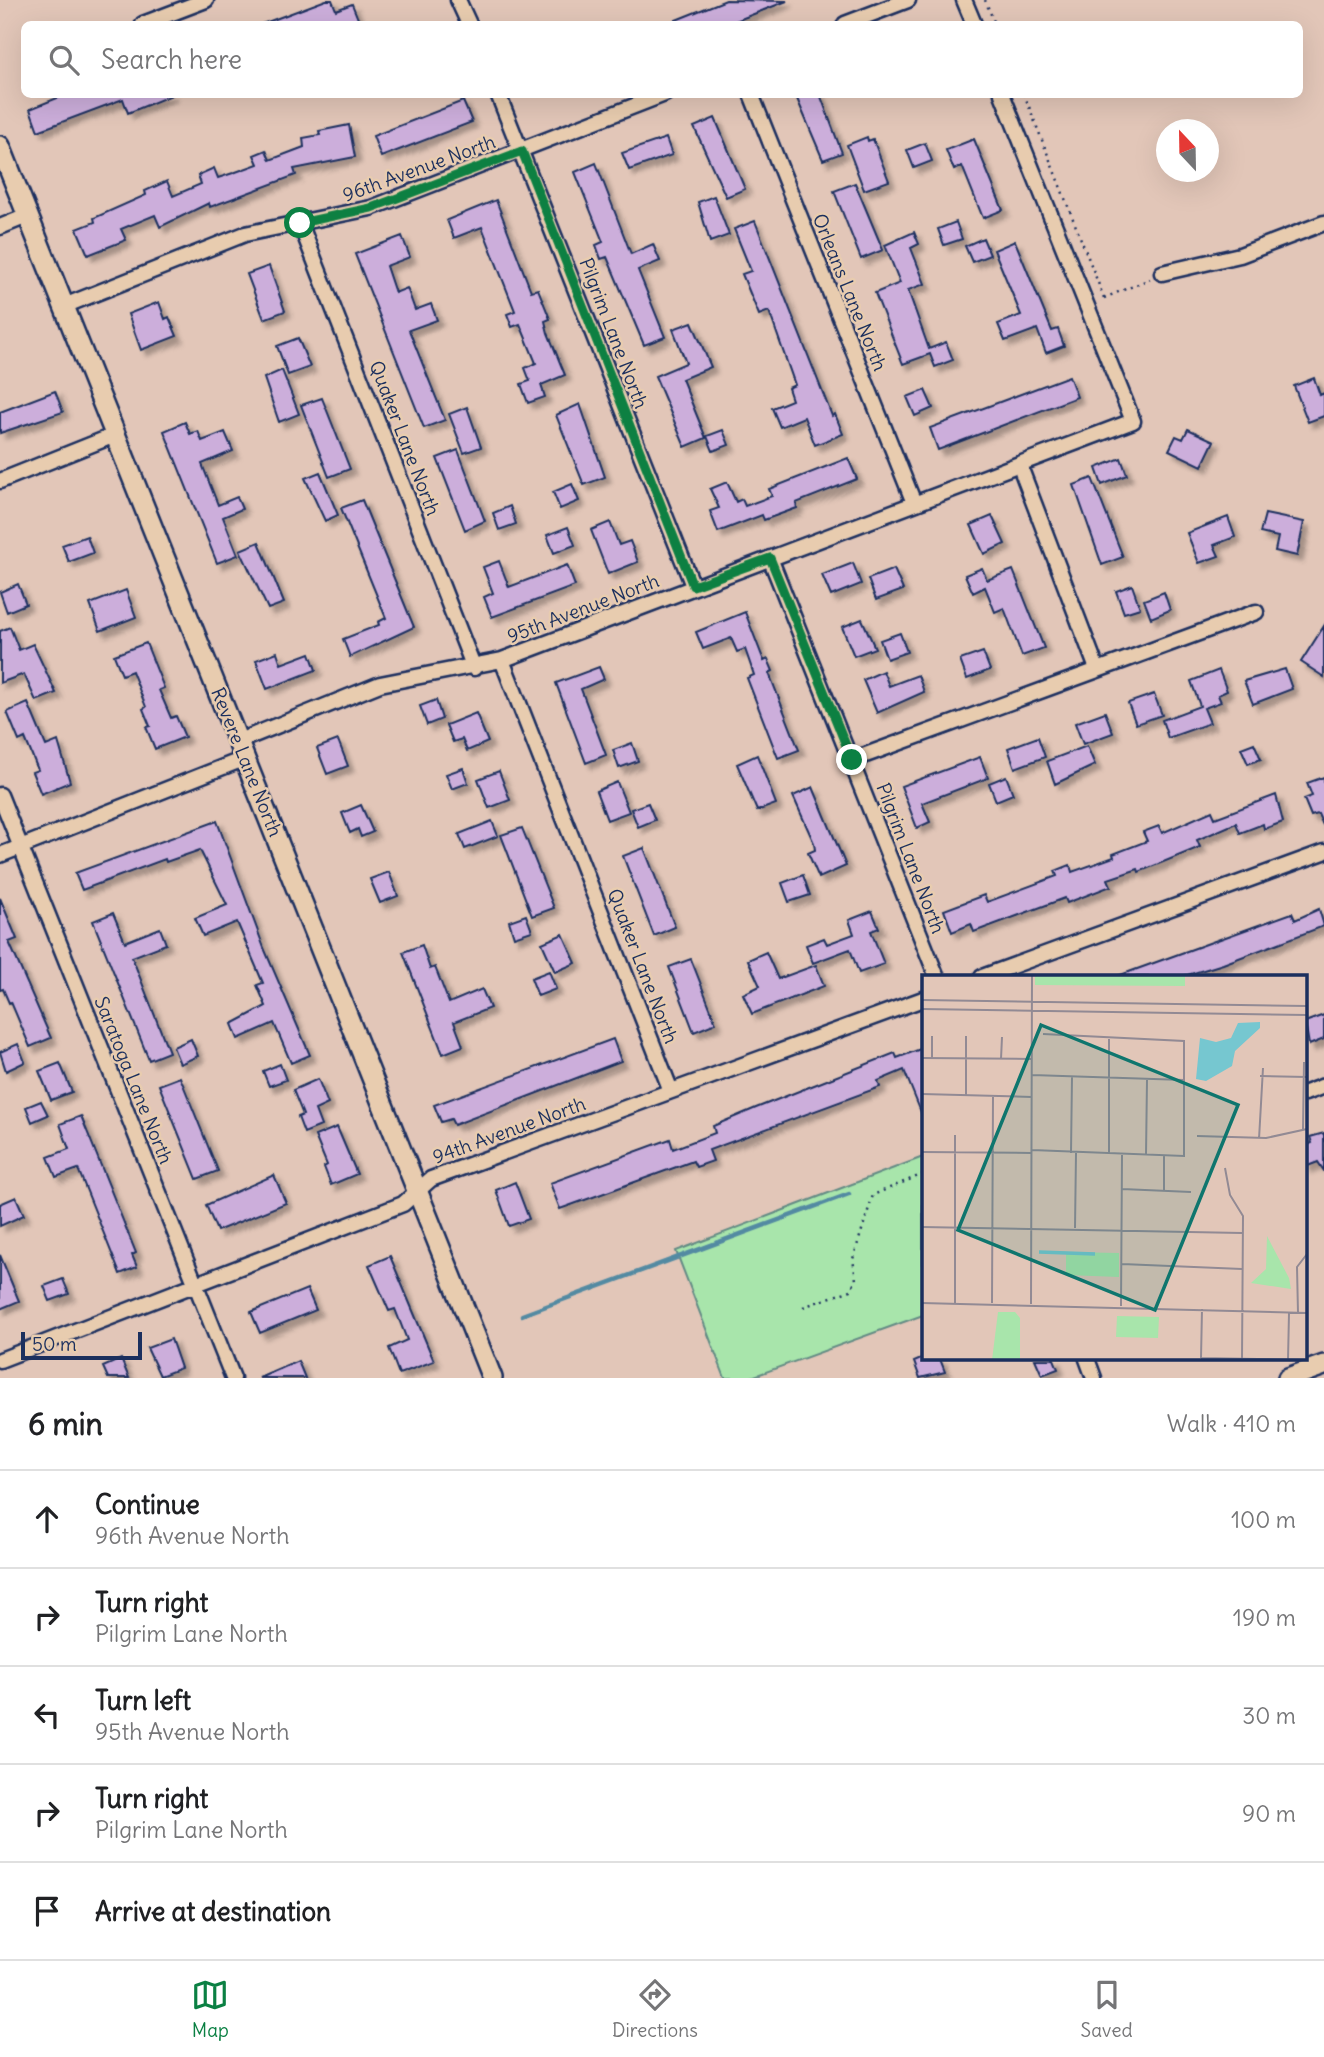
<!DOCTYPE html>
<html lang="en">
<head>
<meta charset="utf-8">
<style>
	body { margin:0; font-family:Delius,sans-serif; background:#f2f2f2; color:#202124 }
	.compass { position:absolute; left:1156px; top:119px; width:63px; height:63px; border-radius:50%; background:#fff; box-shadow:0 7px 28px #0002; rotate:338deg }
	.scale { position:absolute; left:21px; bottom:18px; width:121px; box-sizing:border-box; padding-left:7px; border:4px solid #1b2f5e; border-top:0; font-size:19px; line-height:24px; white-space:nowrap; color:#1b2f5e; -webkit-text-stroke:5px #e8ccaf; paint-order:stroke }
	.stop { position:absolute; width:21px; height:21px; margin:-16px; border:5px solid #0b8043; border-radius:50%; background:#fff }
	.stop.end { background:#0b8043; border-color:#fff; box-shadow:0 2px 7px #0008 }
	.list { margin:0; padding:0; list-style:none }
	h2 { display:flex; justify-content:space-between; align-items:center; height:91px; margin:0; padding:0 28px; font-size:30px }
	h2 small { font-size:23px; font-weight:400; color:#757577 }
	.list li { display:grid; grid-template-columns:46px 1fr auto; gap:21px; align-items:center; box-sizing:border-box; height:98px; padding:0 28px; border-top:2px solid #e0e0e0 }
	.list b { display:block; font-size:26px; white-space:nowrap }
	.list p { margin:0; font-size:23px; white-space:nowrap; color:#757577 }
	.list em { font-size:23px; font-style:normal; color:#757577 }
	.icon { flex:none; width:38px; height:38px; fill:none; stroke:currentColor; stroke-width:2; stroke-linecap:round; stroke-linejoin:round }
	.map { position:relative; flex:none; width:1324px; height:1378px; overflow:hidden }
	.search { position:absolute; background:#fff; box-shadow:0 7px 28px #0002; left:21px; right:21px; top:21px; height:77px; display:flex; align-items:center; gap:18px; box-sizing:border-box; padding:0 24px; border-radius:10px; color:#757577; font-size:26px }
	.sheet { height:581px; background:#fff }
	nav { display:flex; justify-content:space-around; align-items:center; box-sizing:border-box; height:98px; border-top:2px solid #e0e0e0; background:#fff; font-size:19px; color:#757577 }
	nav a { display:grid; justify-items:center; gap:4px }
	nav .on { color:#0b8043 }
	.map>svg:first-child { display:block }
	.green { fill:#a8e5ab; stroke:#628a84; stroke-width:2 }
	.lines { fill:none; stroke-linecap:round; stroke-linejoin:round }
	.stream { stroke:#528aa2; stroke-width:4.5 }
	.building { fill:#ccaedb; stroke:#1b2f5e; stroke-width:2; filter:url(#shadow) }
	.street-casing { stroke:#1b2f5e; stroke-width:19 }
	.secondary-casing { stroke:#1b2f5e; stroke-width:24 }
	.path { stroke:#1b2f5e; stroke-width:2.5; stroke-dasharray:2 5; stroke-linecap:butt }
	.street { stroke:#e8ccaf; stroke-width:14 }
	.secondary { stroke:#e8ccaf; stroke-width:19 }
	.route { stroke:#0b8043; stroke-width:9 }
	.labels { text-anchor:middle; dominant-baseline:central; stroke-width:5; stroke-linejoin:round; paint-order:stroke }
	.street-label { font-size:19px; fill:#1b2f5e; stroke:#e8ccaf }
	.inset-river { fill:none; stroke:#76c7d0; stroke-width:3.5 }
	.inset-road { fill:none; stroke:#928a94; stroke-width:2 }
	.view { fill:#0f766e; fill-opacity:0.15; stroke:#0f766e; stroke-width:3.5 }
	.inset-edge { fill:none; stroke:#1b2f5e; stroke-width:3.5 }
</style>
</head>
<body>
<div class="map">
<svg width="1324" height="1378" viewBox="0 0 1324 1378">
	<defs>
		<filter id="shadow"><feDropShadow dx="5.5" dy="5.5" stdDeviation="2" flood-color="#0004"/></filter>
	</defs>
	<rect width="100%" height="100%" fill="#e2c6b8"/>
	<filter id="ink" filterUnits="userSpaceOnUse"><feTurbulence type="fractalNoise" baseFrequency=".0143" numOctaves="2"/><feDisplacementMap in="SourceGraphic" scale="14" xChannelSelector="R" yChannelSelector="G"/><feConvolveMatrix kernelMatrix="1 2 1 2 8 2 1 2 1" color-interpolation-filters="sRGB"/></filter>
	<g filter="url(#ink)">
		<!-- green -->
		<path class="green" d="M923 1157V1315L749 1378H725L676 1251Z"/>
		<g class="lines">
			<!-- stream -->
			<path class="stream" d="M522 1315 849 1194"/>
		</g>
		<!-- building -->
		<path class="building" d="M326 0H332L336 10 352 4 360 24H262Z
			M726 0 787 1 728 24H666Z
			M67 94H171L172 95 128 113 123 99 38 131 30 109Z
			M795 94H820L842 153 823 160Z
			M463 101 472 122 381 157 373 136Z
			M715 118 745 189 726 197 694 127Z
			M349 125 355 157 294 169 296 175 210 207 209 203 160 227 155 215 121 229 126 240 88 255 77 229 95 222 94 218 146 195 145 191 167 181 173 196 201 184 198 175 214 168 218 178 233 173 258 164 254 155 266 150 270 160 304 147 303 138 320 135 319 131Z
			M867 137 868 141 873 139 889 181 864 190 847 145Z
			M666 138 672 155 629 170 622 153Z
			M974 139 1003 210 983 218 962 166 954 170 946 150Z
			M925 143 932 161 914 168 907 150Z
			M596 163 631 254 653 244 660 261 638 270 665 337 644 345 607 257 601 259 596 245 603 242 575 172Z
			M855 183 883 250 861 259 834 191Z
			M714 196 729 235 710 242 698 202Z
			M496 200 531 291 538 289 550 319 545 321 548 333 565 375 541 385 545 397 528 403 521 384 530 381 525 368 536 363 520 324 512 327 507 314 515 311 482 227 454 238 447 220Z
			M755 221 832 416 835 414 843 434 815 445 804 417 780 427 772 408 792 400 788 388 795 385 769 311 759 315 742 274 751 271 734 229Z
			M956 222 962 239 944 245 938 229Z
			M914 232 919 244 911 248 925 284 908 290 929 349 946 342 953 360 935 367 930 354 903 364 875 293 900 283 885 245Z
			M402 236 410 257 386 266 395 293 407 288 415 310 431 304 437 320 409 330 445 420 424 428 355 254Z
			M983 238 990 255 972 262 965 246Z
			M1015 241 1052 331 1058 329 1064 346 1046 353 1037 329 1005 341 998 324 1021 315 994 250Z
			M269 266 285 311 264 319 247 274Z
			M159 302 165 319 169 317 177 336 141 350 128 314Z
			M692 322 711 367 682 379 706 438 685 447 655 376 686 363 673 329Z
			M298 338 310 367 288 375 277 346Z
			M282 370 299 414 279 422 264 378Z
			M1069 376 1077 397 938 450 930 428Z
			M1314 378 1320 395 1324 393V416L1308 422 1294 386Z
			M925 390 933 408 915 416 907 397Z
			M55 391 63 412 0 433V412Z
			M322 398 350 469 329 477 301 405Z
			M580 404 605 477 584 485 556 415Z
			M467 407 481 447 464 453 449 414Z
			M185 422 190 434 198 431 202 441 225 432 233 451 202 464 218 505 237 497 242 509 223 517 238 555 217 563 164 431Z
			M1188 429 1214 441 1202 466 1169 450 1176 436 1183 439Z
			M723 430 729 445 713 451 707 436Z
			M458 450 485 521 465 530 437 458Z
			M848 458 857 479 796 503 797 508 764 520 762 515 718 532 710 511 719 508 710 489 727 482 736 502 742 499 745 506 772 496 769 489Z
			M1121 458 1127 475 1102 485 1096 468Z
			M320 472 338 515 325 521 305 478Z
			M1092 478 1123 557 1102 565 1074 485Z
			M572 484 579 501 560 509 553 492Z
			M362 500 414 627 350 657 343 639 379 625 378 622 386 618 341 508Z
			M510 506 516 524 499 530 493 513Z
			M1265 514 1304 522 1297 556 1275 551 1278 537 1260 533Z
			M992 516 1005 544 984 554 971 525Z
			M1228 517 1235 537 1214 545 1219 556 1199 563 1187 533Z
			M610 522 619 545 630 541 638 562 608 574 591 530Z
			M568 527 575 545 554 553 547 535Z
			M87 536 93 553 69 562 62 545Z
			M259 542 284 603 268 609 240 550Z
			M499 561 509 587 567 565 575 586 492 617 484 597 493 593 483 567Z
			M853 563 861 584 831 596 822 575Z
			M982 568 987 580 1013 570 1044 648 1022 656 1004 608 995 612 985 587 973 593 965 575Z
			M894 569 903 590 876 600 868 579Z
			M18 584 26 604 7 612 0 592Z
			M1132 585 1140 608 1124 613 1116 591Z
			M126 590 136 617 100 631 90 604Z
			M1164 592 1170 610 1151 618 1144 600Z
			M745 612 764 661 768 659 773 671 769 673 799 750 778 758 747 678 754 675 745 649 737 652 731 638 703 649 696 632Z
			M862 619 875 648 854 656 842 627Z
			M1324 626V677L1301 662Z
			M10 627 19 650 33 644 56 693 36 701 24 674 0 683V631Z
			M900 633 907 652 887 659 880 640Z
			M146 643 164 688 159 690 171 718 176 716 185 737 155 749 146 727 150 726 143 709 146 707 132 671 122 675 114 655Z
			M277 652 281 664 310 653 316 670 267 689 256 660Z
			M983 652 990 670 967 679 960 660Z
			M599 667 604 679 581 689 606 755 586 763 556 683Z
			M1285 669 1292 689 1253 704 1244 681Z
			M1219 670 1227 691 1218 695 1221 702 1204 708 1210 723 1168 738 1162 720 1200 706 1191 681Z
			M883 671 889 686 918 675 924 692 877 713 863 680Z
			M1154 694 1162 715 1136 724 1128 703Z
			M436 700 442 719 427 725 420 706Z
			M28 703 46 746 58 741 70 782 41 794 32 772 38 770 25 738 19 741 7 712Z
			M1105 712 1113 733 1083 744 1075 723Z
			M476 713 488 742 467 751 462 739 453 742 446 725Z
			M1038 737 1045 757 1015 768 1008 748Z
			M338 740 348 766 327 774 317 748Z
			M632 743 638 761 619 768 613 750Z
			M1254 743 1261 759 1248 764 1241 748Z
			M1087 746 1095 765 1055 784 1047 761Z
			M757 755 776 804 757 811 737 764Z
			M980 757 988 778 922 803 930 822 917 828 901 786Z
			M463 768 468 783 452 789 446 774Z
			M499 771 510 800 489 808 478 779Z
			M1006 776 1013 794 996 801 989 783Z
			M1324 777V825H1323L1318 814 1311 816 1304 799 1312 796 1307 783Z
			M617 782 629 812 607 820 596 791Z
			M813 787 846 866 819 878 808 853 815 850 814 843 793 796Z
			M1276 795 1283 822 1264 829 1263 824 1240 833 1236 823 1197 840 1200 847 1139 872 1138 869 1108 879 1111 886 1067 903 1065 898 974 932 971 924 952 932 944 910 984 895 987 902 1057 876 1055 871 1070 865 1072 872 1114 857 1113 854 1147 841 1143 832 1159 826 1162 833 1212 811 1215 818Z
			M648 803 655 820 638 827 631 809Z
			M361 805 373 832 361 837 358 829 350 833 342 813Z
			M217 821 264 948 310 1055 291 1063 274 1023 238 1039 232 1024 266 1006 257 985 263 983 237 922 203 936 195 918 227 905 200 850 166 862 165 859 82 890 75 873Z
			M492 821 498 836 465 849 459 834Z
			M522 828 554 908 532 916 501 835Z
			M644 848 675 927 654 936 623 856Z
			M389 872 398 896 380 903 370 879Z
			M803 875 810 895 789 902 782 883Z
			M0 898 17 939 9 942 51 1038 30 1047 11 1002 9 1003 3 989 0 990Z
			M1319 909 1324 926 1223 964 1181 977H1115L1292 913 1295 920Z
			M872 911 879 928 871 931 884 964 859 973 850 949 813 963 806 945 824 938 827 944 854 934 849 920Z
			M113 913 125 942 160 928 166 944 132 957 169 1052 149 1060 93 921Z
			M526 915 532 931 514 937 509 921Z
			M563 934 576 963 555 972 542 943Z
			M422 945 430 969 435 967 449 1003 482 989 490 1008 454 1022 463 1046 443 1054 403 952Z
			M766 952 778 979 816 965 824 986 752 1014 743 994 760 986 748 960Z
			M691 959 716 1023 694 1032 669 967Z
			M549 971 556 989 538 996 531 978Z
			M1324 1015V1039L1309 1045 1305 1022Z
			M191 1039 198 1056 180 1064 173 1047Z
			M613 1039 621 1061 454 1125 451 1119 441 1122 434 1105Z
			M18 1044 25 1062 6 1071 0 1052Z
			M923 1048V1117L904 1070 878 1081 880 1087 709 1150 713 1161 696 1167 693 1161 560 1209 550 1183 670 1139 673 1149 715 1133 713 1126 756 1108 895 1053 897 1058Z
			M60 1063 72 1092 51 1100 39 1071Z
			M280 1064 286 1080 269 1086 263 1071Z
			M180 1077 218 1171 197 1179 159 1085Z
			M318 1079 328 1104 315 1110 321 1126 304 1133 298 1117 303 1115 293 1090Z
			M41 1101 48 1115 32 1122 26 1107Z
			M81 1116 136 1253 132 1255 137 1267 120 1274 78 1169 56 1177 48 1157 69 1149 60 1124Z
			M337 1127 357 1174 331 1185 324 1167 327 1165 315 1136Z
			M1324 1133V1171L1318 1162 1305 1167V1146L1312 1143 1310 1137Z
			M274 1175 286 1203 217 1231 206 1205Z
			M515 1182 529 1219 509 1226 496 1190Z
			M16 1197 24 1215 0 1226V1204Z
			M0 1255 19 1301 0 1309Z
			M390 1256 434 1361 399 1374 389 1348 407 1340 395 1309 389 1311 369 1265Z
			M63 1279 69 1294 50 1301 44 1286Z
			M307 1289 316 1310 260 1333 251 1312Z
			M171 1339 181 1368 160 1376 147 1348Z
			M121 1359 129 1378H108L103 1367Z
			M921 1359H940L945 1372 920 1378 914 1362Z
			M1035 1359H1054L1058 1369 1042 1375Z
			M298 1361 305 1378H259Z"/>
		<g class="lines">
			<defs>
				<path id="street" d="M458 0 469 24
					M964 0 974 24
					M143 24 206 0
					M845 24 908 0
					M498 94 693 586
					M751 94 914 503
					M300 223 474 668
					M0 227 27 216
					M1162 273 1240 255 1324 223
					M64 306 245 234 371 208 665 94
					M1019 464 1097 669
					M0 481 115 435
					M770 558 937 977
					M502 660 671 1091
					M239 741 380 684 502 660 1133 421 1002 94
					M852 760 1256 612
					M0 795 233 1378
					M0 855 246 758
					M982 977 1324 852
					M1305 1093 1324 1086
					M1087 1359 1094 1378
					M0 1360 403 1204 431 1179 923 999"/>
				<path id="secondary" d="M0 146 492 1378
					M1288 1378 1324 1365"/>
			</defs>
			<!-- street casing -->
			<use href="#street" class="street-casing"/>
			<!-- secondary casing -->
			<use href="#secondary" class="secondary-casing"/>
			<!-- path -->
			<path class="path" d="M985 0 995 24
				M1024 94 1104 298
				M1104 298 1150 279
				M803 1307 851 1290 856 1280 853 1259 873 1195 923 1174"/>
			<!-- street -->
			<use href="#street" class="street"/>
			<!-- secondary -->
			<use href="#secondary" class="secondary"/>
		</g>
	</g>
	<g class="lines" filter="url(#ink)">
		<!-- route -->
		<path class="route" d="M300 223 371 208 522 151 693 586 770 558 852 760"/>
	</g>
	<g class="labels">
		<!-- street labels -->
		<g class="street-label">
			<text transform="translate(419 168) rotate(-20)">96th Avenue North</text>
			<text transform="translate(850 292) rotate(68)">Orleans Lane North</text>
			<text transform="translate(614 333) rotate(69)">Pilgrim Lane North</text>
			<text transform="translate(405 438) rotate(69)">Quaker Lane North</text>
			<text transform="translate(583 608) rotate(-21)">95th Avenue North</text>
			<text transform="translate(247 762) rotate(68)">Revere Lane North</text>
			<text transform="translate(911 858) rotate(69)">Pilgrim Lane North</text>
			<text transform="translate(643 966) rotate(69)">Quaker Lane North</text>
			<text transform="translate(134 1080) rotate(68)">Saratoga Lane North</text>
			<text transform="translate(509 1130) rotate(-20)">94th Avenue North</text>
		</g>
	</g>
	<!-- overview -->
	<g transform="translate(922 975)">
		<rect width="385" height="385" fill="#e2c6b8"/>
		<path d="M113 0H263V11L113 10ZM345 261 367 303 369 314 329 308 344 294ZM144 277 197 278V302L144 300ZM76 337H93L98 343V385H70ZM195 341 237 342 236 363 194 362Z" fill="#a8e5ab"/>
		<path d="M338 47V53L313 76 310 91 284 106 274 104 278 63 294 67 309 63 316 48Z" fill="#76c7d0"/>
		<path class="inset-river" d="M117 277 173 279"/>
		<path class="inset-road" d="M0 25 385 31M0 34 385 40M44 61V121M0 83 110 84M10 83V61M79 84 80 62M110 100 262 105M338 101 385 102M0 119 110 122M381 154 382 87M275 161 344 163 385 154M337 164 341 93M110 175 262 181V66L121 59M0 177 110 178M149 178 150 101M187 179V64M224 180 225 105M303 193 308 220 321 241 320 385M200 214 269 217M242 216V180M0 252 320 258M153 253 154 178M200 289 320 294M0 328 385 338M33 328V160M70 328 71 121M109 329 110 0M199 331 200 180M376 338 375 292 385 279M279 383 383 385M279 383 280 334M366 385 367 338"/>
		<path class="view" d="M119 50 316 130 233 335 36 255Z"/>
		<rect width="385" height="385" class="inset-edge"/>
	</g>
</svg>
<svg class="compass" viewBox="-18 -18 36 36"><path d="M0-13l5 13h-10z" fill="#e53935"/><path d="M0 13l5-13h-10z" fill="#757577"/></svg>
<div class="scale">50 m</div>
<div class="stop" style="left:300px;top:223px"></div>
<div class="stop end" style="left:852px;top:760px"></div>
<div class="search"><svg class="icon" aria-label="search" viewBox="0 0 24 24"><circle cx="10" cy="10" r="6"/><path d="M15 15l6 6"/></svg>Search here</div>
</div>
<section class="sheet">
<h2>6 min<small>Walk · 410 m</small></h2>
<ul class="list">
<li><svg class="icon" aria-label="ahead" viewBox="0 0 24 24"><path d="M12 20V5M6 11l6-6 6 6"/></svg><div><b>Continue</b><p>96th Avenue North</p></div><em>100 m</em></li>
<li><svg class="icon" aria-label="right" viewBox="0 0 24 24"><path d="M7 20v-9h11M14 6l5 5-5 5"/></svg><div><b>Turn right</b><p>Pilgrim Lane North</p></div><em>190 m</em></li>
<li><svg class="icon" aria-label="left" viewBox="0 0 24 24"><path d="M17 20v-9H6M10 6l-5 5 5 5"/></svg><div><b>Turn left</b><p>95th Avenue North</p></div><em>30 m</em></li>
<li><svg class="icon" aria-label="right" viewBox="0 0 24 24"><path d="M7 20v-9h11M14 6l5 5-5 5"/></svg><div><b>Turn right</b><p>Pilgrim Lane North</p></div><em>90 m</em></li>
<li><svg class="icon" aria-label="arrive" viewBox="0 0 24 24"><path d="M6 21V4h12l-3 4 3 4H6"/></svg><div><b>Arrive at destination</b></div></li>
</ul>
</section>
<nav>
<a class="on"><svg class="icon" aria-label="map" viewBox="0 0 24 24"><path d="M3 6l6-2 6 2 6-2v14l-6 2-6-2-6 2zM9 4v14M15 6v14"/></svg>Map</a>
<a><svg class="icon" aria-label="directions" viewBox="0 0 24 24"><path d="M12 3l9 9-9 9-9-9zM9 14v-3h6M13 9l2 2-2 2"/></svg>Directions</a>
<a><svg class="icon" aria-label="saved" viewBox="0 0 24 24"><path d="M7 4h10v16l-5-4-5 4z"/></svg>Saved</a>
</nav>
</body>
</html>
